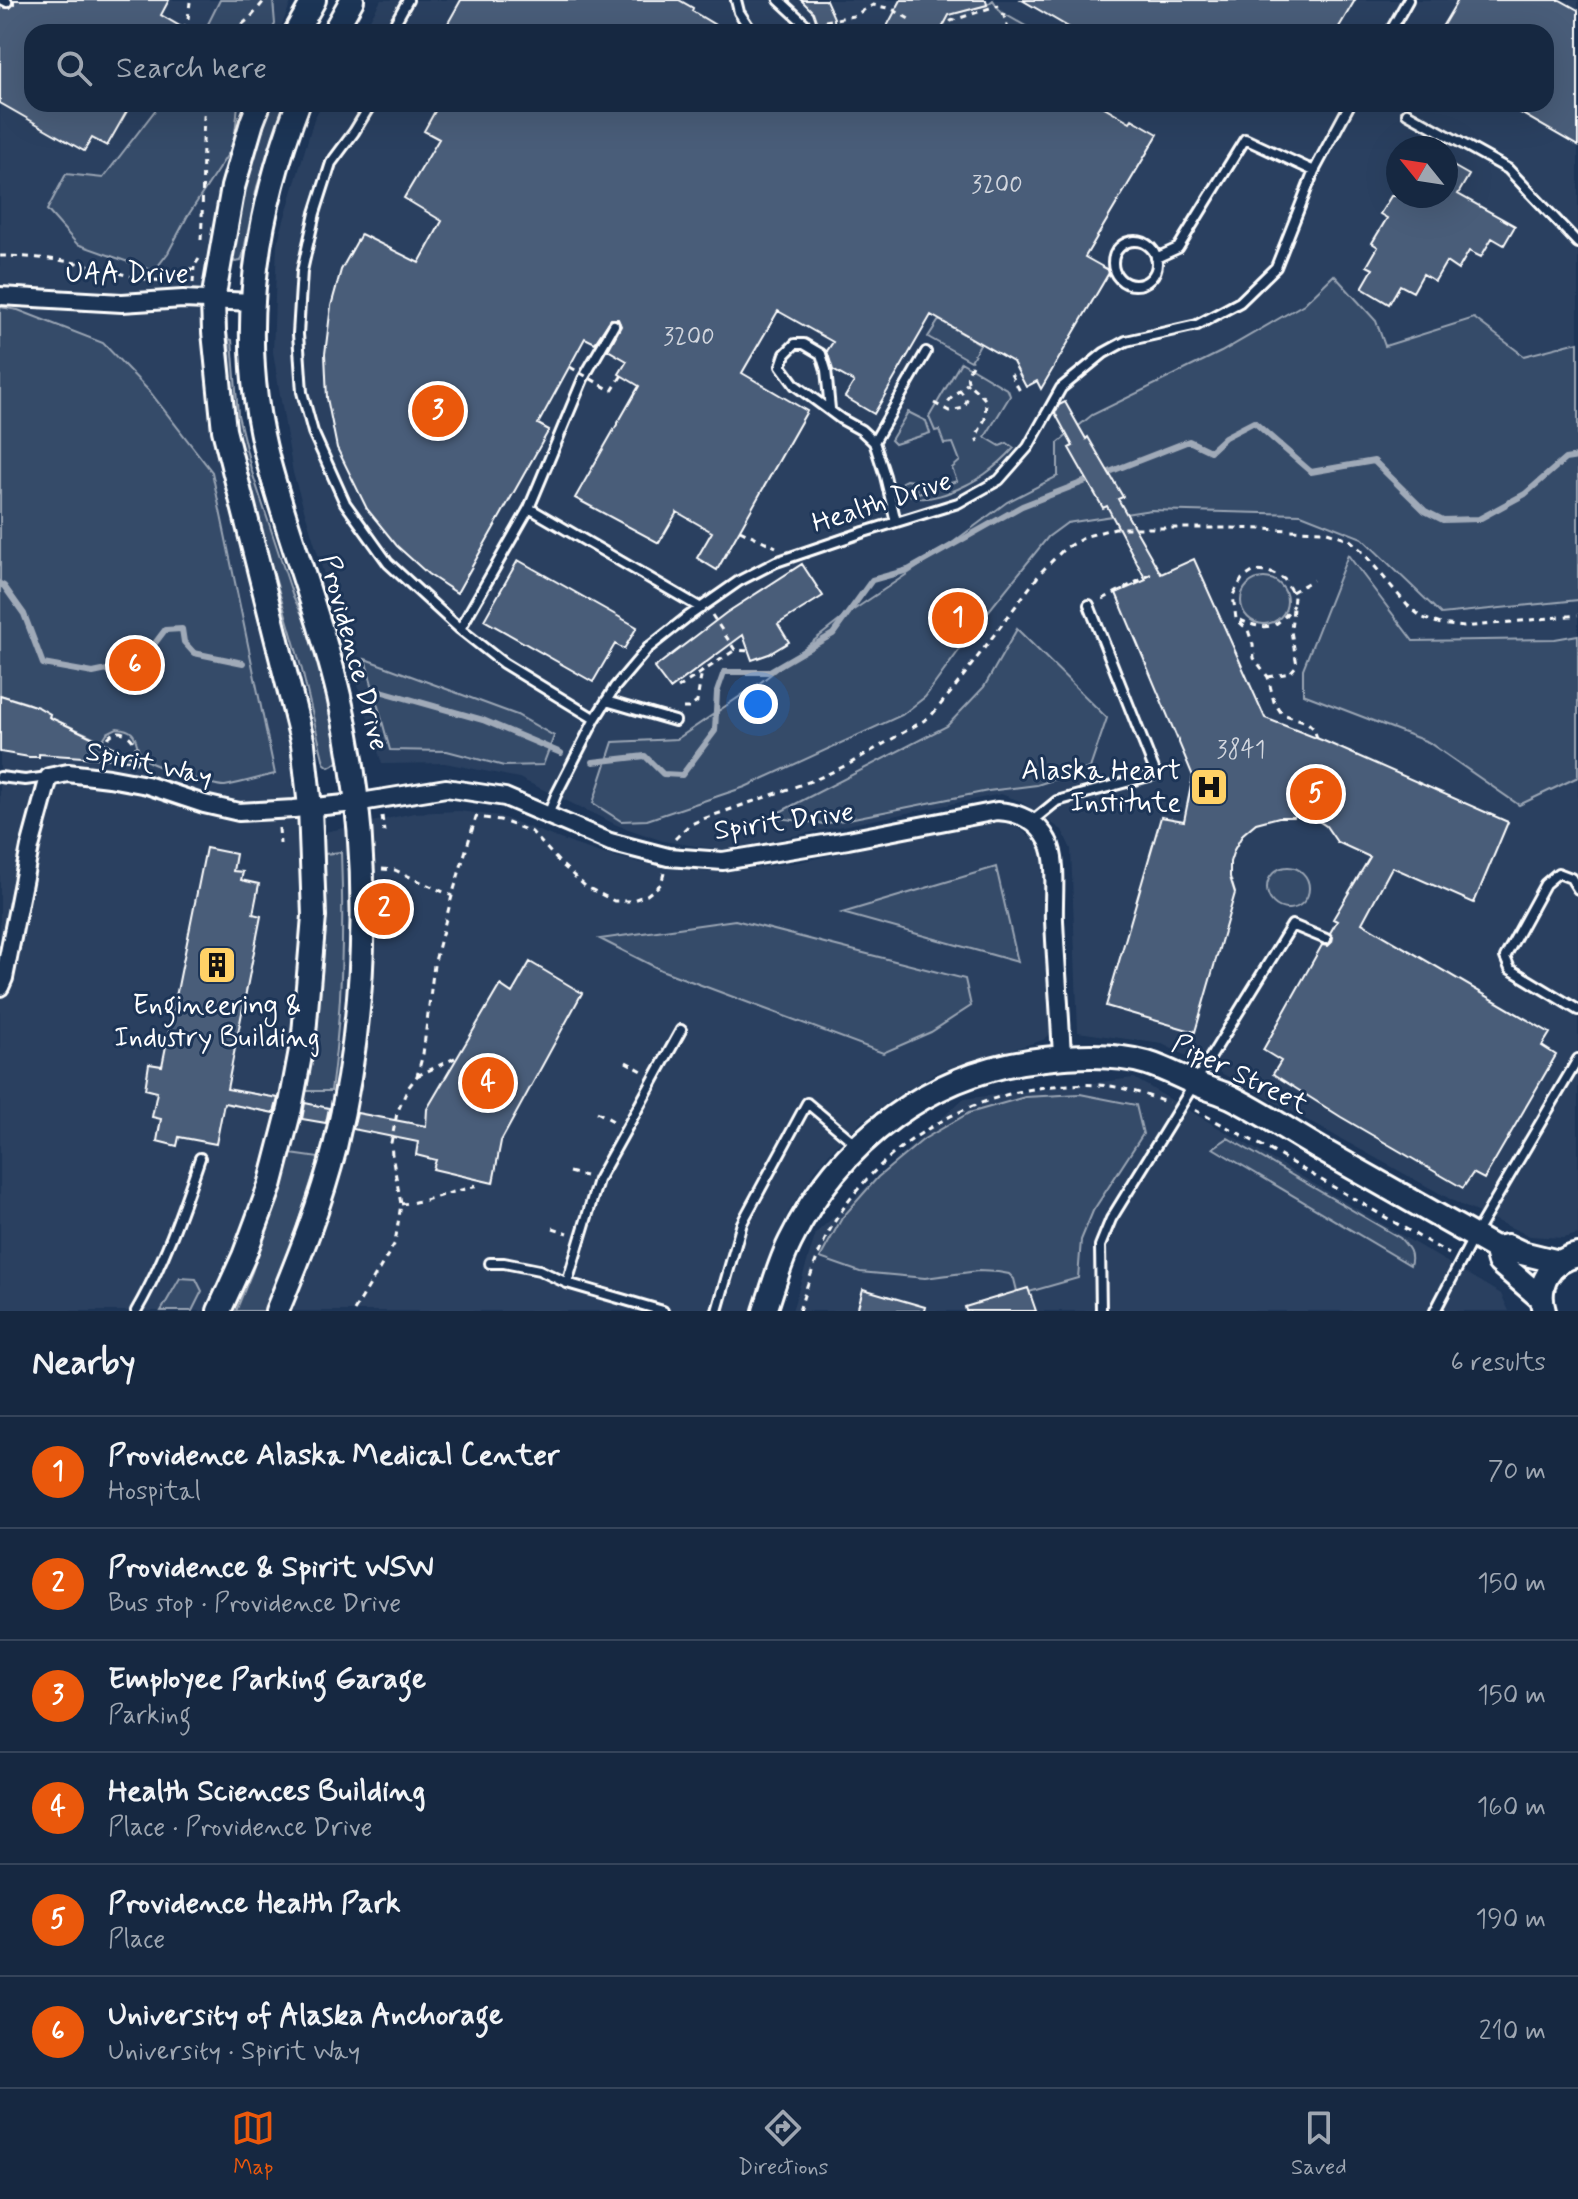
<!DOCTYPE html>
<html lang="en">
<head>
<meta charset="utf-8">
<style>
	body { margin:0; font-family:Mynerve,sans-serif; background:#23344c; color:#f1f3f6 }
	.compass { position:absolute; left:1386px; top:136px; width:72px; height:72px; border-radius:50%; background:#162841; box-shadow:0 8px 32px #0002; rotate:300deg }
	.you { position:absolute; left:758px; top:704px; width:28px; height:28px; margin:-20px; border:6px solid #fff; border-radius:50%; background:#1a73e8; box-shadow:0 0 0 12px #1a73e833 }
	.badge { display:grid; place-items:center; width:52px; height:52px; border-radius:50%; background:#ea580c; color:#fff; font-size:26px; font-weight:700 }
	.pin { position:absolute; translate:-50% -50%; border:4px solid #fff; box-shadow:0 2px 8px #0006 }
	.list { margin:0; padding:0; list-style:none }
	h2 { display:flex; justify-content:space-between; align-items:center; height:104px; margin:0; padding:0 32px; font-size:34px }
	h2 small { font-size:26px; font-weight:400; color:#9ea6b1 }
	.list li { display:grid; grid-template-columns:52px 1fr auto; gap:24px; align-items:center; box-sizing:border-box; height:112px; padding:0 32px; border-top:2px solid #35445a }
	.list b { display:block; font-size:30px; white-space:nowrap }
	.list p { margin:0; font-size:26px; white-space:nowrap; color:#9ea6b1 }
	.list em { font-size:26px; font-style:normal; color:#9ea6b1 }
	.icon { flex:none; width:44px; height:44px; fill:none; stroke:currentColor; stroke-width:2; stroke-linecap:round; stroke-linejoin:round }
	.map { position:relative; flex:none; width:1578px; height:1311px; overflow:hidden }
	.search { position:absolute; background:#162841; box-shadow:0 8px 32px #0002; left:24px; right:24px; top:24px; height:88px; display:flex; align-items:center; gap:20px; box-sizing:border-box; padding:0 28px; border-radius:24px; color:#9ea6b1; font-size:30px }
	.sheet { height:776px; background:#162841 }
	nav { display:flex; justify-content:space-around; align-items:center; box-sizing:border-box; height:112px; border-top:2px solid #35445a; background:#162841; font-size:22px; color:#9ea6b1 }
	nav a { display:grid; justify-items:center; gap:4px }
	nav .on { color:#ea580c }
	.map>svg:first-child { display:block }
	.built { fill:#2a4161; fill-rule:evenodd }
	.green { fill:#364b69; stroke:#9aa5b4; stroke-width:2 }
	.lines { fill:none; stroke-linecap:round; stroke-linejoin:round }
	.stream { stroke:#a0aab8; stroke-width:6 }
	.building { fill:#4a5d79; stroke:#fff; stroke-width:2 }
	.lane-casing { stroke:#fff; stroke-width:14 }
	.street-casing { stroke:#fff; stroke-width:22 }
	.secondary-casing { stroke:#fff; stroke-width:28 }
	.path { stroke:#fff; stroke-width:3; stroke-dasharray:6 6; stroke-linecap:butt }
	.lane { stroke:#1d3557; stroke-width:8 }
	.street { stroke:#1d3557; stroke-width:16 }
	.secondary { stroke:#1d3557; stroke-width:22 }
	.path-bridge { stroke:#fff; stroke-width:3; stroke-dasharray:6 6; stroke-linecap:butt }
	.labels { text-anchor:middle; dominant-baseline:central; stroke-width:6; stroke-linejoin:round; paint-order:stroke }
	.number-label { font-size:24px; fill:#d2d6de }
	.street-label { font-size:28px; fill:#fff; stroke:#1d3557 }
	.poi-label { font-size:28px; fill:#fff; stroke:#1d3557; text-anchor:end }
</style>
</head>
<body>
<div class="map">
<svg width="1578" height="1311" viewBox="0 0 1578 1311">
	<rect width="100%" height="100%" fill="#1d3557"/>
	<filter id="ink" filterUnits="userSpaceOnUse"><feTurbulence type="fractalNoise" baseFrequency=".0125" numOctaves="2"/><feDisplacementMap in="SourceGraphic" scale="16" xChannelSelector="R" yChannelSelector="G"/><feConvolveMatrix kernelMatrix="1 2 1 2 8 2 1 2 1" color-interpolation-filters="sRGB"/></filter>
	<g filter="url(#ink)">
		<!-- built -->
		<path class="built" d="M0 0H292L279 32H32V104H247L220 195 212 233 210 263 220 456 282 713 291 761 297 838 414 813 459 811 499 816 576 845 604 854 650 865 709 872 748 869 799 862 996 820 1014 825 1023 831 1041 848 1045 860 1052 1014V1024L1048 1036 1043 1040 1027 1045 972 1060 937 1072 892 1099 860 1123 833 1149 815 1171 789 1211 770 1253 752 1311H0Z
			M381 0H1578V1234L1563 1238 1530 1236 1461 1205 1225 1075 1162 1044 1078 1032 1071 849 1062 830 1020 801 1001 794 723 850 663 841 617 825 519 778 445 763 382 764 293 473 273 352 277 244 314 119 322 104H1546V32H363ZM1398 148H1446V196H1398Z
			M1134 1078 1501 1294 1509 1311H792L816 1233 963 1099Z"/>
		<!-- green -->
		<path class="green" d="M220 0H273L275 24 271 32H204Z
			M993 0 1001 12 1036 32H940L949 15 987 5Z
			M160 104H238L234 145 187 217 168 253 154 271 77 244 47 210 66 174 103 178Z
			M272 104H284L257 187 243 255 241 261 235 262 232 257 250 166Z
			M1334 275 1376 321 1385 346 1474 318 1524 356 1578 342V600L1441 614 1362 538 1301 514 1151 510 1067 523 1048 537 979 623 925 697 902 715 745 787 647 820 621 821 593 803 613 742 677 739 761 682 849 613 940 552 1007 502 1058 476V443L1092 415 1221 352 1304 304Z
			M0 307 18 310 103 343 150 392 212 472 275 774C258 778 242 783 225 786 216 787 149 765 143 758 132 744 142 730 117 728L107 733 102 741 49 717 50 714 27 703 0 695Z
			M939 320 980 344 971 361 928 337Z
			M229 339 232 340 238 415 251 469 293 596 315 642 333 710 340 755 337 763 329 767 324 763 302 670 263 537 240 445 232 398Z
			M961 362 1008 390 1010 396 985 437 1000 446 1007 443 1014 448C1005 458 996 466 985 474 968 486 908 517 902 482L906 480 913 481 918 493 957 481 952 468 960 461 953 443 944 444 939 430 935 431 929 417Z
			M908 412 926 421 930 433 895 444 891 440Z
			M1348 555 1413 641 1555 639 1578 635V777L1519 805 1428 742 1303 694V669Z
			M1241 601a23 23 0 1 1 46 0a23 23 0 1 1-46 0Z
			M1017 629 1107 718 1090 768 1037 785 988 791 824 824 770 817 947 726 984 687Z
			M365 659 517 715 554 736 543 765 504 766 447 751 390 750Z
			M341 852C344 932 342 1012 331 1091H307L320 991 325 854Z
			M996 867 1018 962 842 913Z
			M1267 888a21 21 0 1 1 42 0a21 21 0 1 1-42 0Z
			M735 920 965 979 971 1006 931 1032 883 1053 661 970 600 939Z
			M1080 1094 1136 1105 1143 1134 1093 1211 1081 1240 1078 1278 1029 1292 1017 1291 1014 1279 1009 1274 998 1272 978 1271 925 1278 860 1272 820 1258 842 1218 878 1177 924 1139 969 1113 1025 1097Z
			M1228 1138 1400 1238C1408 1247 1414 1253 1410 1265L1213 1148Z
			M291 1154 319 1158 283 1269 264 1311H236L252 1272Z
			M180 1278 196 1279 202 1291 192 1311H161Z"/>
		<g class="lines">
			<!-- stream -->
			<path class="stream" d="M0 584 4 586 24 614 43 664 93 673 140 663 165 630 182 629 184 642 194 653 243 663
				M377 690 483 720 561 753
				M593 762 645 756 663 774 682 775 715 731 717 692 724 672H768L833 634 872 580 908 570 1022 506 1189 441 1210 451 1225 437 1254 422 1311 472 1374 461 1425 511 1443 520 1479 519 1525 494 1565 459 1578 457"/>
		</g>
		<!-- building -->
		<path class="building" d="M14 0H169L161 15 190 32H32V104H131L107 146 92 138 84 151 0 103V6L10 8 14 4Z
			M461 0H679L693 8 692 11 727 32H443Z
			M801 0H826L834 18 835 32H820L813 12Z
			M901 0H986L987 5 949 15 940 32H884Z
			M1022 0H1355L1336 32H1077Z
			M1458 0H1560L1578 10V146L1505 104H1546V32H1439Z
			M439 104H1099L1130 122 1132 119 1158 134 1085 257 1110 271 1041 389 1037 381 1026 387 1013 362 931 315 874 414 845 397 854 382 833 370 827 351 833 342 778 311 742 373 807 411 717 570 697 558 712 532 677 512 659 543 575 498 639 386 619 374 627 361 608 350 621 326 618 319H611L595 343 585 338 538 424 549 430 457 593 428 574 397 546 367 509 337 448 327 398 325 354 331 306 341 270 361 234 419 263 442 221 404 198 439 139 424 131Z
			M1446 162 1469 175 1458 194 1515 226 1504 245 1492 238 1481 257 1469 251 1458 270 1446 262 1435 281 1423 274 1413 292 1400 285 1389 304 1362 288 1373 269 1367 266 1378 247 1372 243 1387 218 1380 214 1391 196H1446Z
			M1065 402 1086 439 1088 437 1123 497 1118 499 1161 574 1194 559 1265 718 1324 741 1508 822 1474 903 1392 867 1362 923 1550 1033 1542 1046 1556 1055 1484 1179 1473 1173 1463 1188 1341 1117 1273 1074 1281 1061 1263 1050 1322 945 1328 946 1332 942 1333 937 1330 933 1337 921 1333 919 1370 857 1337 842 1326 826 1311 816 1297 812 1294 817H1279L1256 823 1243 834 1234 850 1230 862V877L1235 893 1195 1032 1106 1006 1161 817 1184 821 1193 776 1116 593 1146 580 1107 506 1103 508 1069 448 1073 446 1055 413 1059 405Z
			M518 560 637 627 624 649 615 644 593 682 484 620Z
			M802 564 823 596 778 624 789 642 769 654 752 660 743 635 670 689 654 668 726 613Z
			M0 695 38 707 50 714 49 717 142 761 39 754V757H29L0 752Z
			M206 848 236 854 233 871 243 872 241 880 259 884 253 914 261 916 227 1089 278 1098 274 1113 224 1103 216 1144 179 1137 177 1146 157 1141 161 1119 152 1117 157 1092 145 1089 149 1064 162 1066Z
			M530 962 582 993 501 1141 493 1183 433 1169 436 1160 416 1155 418 1142 353 1129 357 1113 426 1126 427 1109 500 985 512 993Z
			M305 1103 329 1108 326 1123 302 1119Z
			M1028 1288 1036 1311H966L965 1307Z
			M863 1289 925 1307 924 1311H857Z"/>
		<g class="lines">
			<defs>
				<path id="lane" d="M3 0 7 2
					M736 0 739 12 752 32
					M779 0 804 23 808 32
					M394 32 395 23 408 0
					M1390 32 1408 0
					M371 104 354 132 331 163 315 213 302 271 298 334 302 392 313 432 345 503 388 563 460 629 503 663 595 719
					M1407 113 1508 169 1578 243
					M1113 263a22 22 0 1 1 44 0a22 22 0 1 1-44 0Z
					M1156 258 1178 248 1245 139 1314 171
					M830 409 826 370 821 354 804 344H795L785 354 781 366 795 385 841 419 861 430 874 442 885 476 896 522
					M874 442 926 352
					M529 508 583 379 614 325
					M460 629 529 508 701 608
					M606 701 675 721
					M0 777 25 780 48 777
					M548 815 556 795 595 719 615 687 648 648 686 618 739 581 776 562 864 532 958 503 999 480 1028 447 1061 388 1104 353 1126 341 1197 325 1240 302 1276 267 1314 171 1350 104
					M1031 822 1057 801 1156 774 1089 605
					M1578 889 1571 878 1558 873 1545 884 1505 957 1510 969 1578 1010
					M490 1263H504L539 1270 567 1283 663 1311
					M567 1283 598 1180 681 1030
					M136 1311C164 1263 182 1211 200 1158
					M717 1311 742 1223 807 1103 857 1145
					M1101 1311 1100 1246 1111 1219 1292 925 1326 939
					M1435 1311 1474 1236 1578 1059"/>
				<path id="street" d="M0 296 122 303 183 299 253 302
					M0 987 4 978 30 847 49 777 68 773 109 778 147 785 204 804 239 812 294 809 355 803 446 788 505 797 610 842 668 857 723 861 848 840 997 811C1018 812 1038 821 1048 841 1058 859 1053 898 1054 920 1056 966 1060 1011 1062 1057"/>
				<path id="secondary" d="M296 32 314 0
					M334 32 352 0
					M1495 1248 1499 1262 1541 1298
					M219 1311 244 1256 270 1186 290 1109 304 1034 314 916 310 807 303 744 224 430 214 332 213 300 233 187 252 122 259 104
					M277 1311C299 1258 321 1203 335 1147 370 1003 372 841 339 696 321 618 290 542 269 464 236 343 254 219 298 104
					M765 1311C773 1288 779 1264 790 1242 839 1141 931 1071 1044 1059 1077 1055 1114 1053 1147 1063 1164 1068 1180 1077 1197 1084 1208 1089 1220 1092 1231 1097 1261 1112 1291 1132 1320 1149 1378 1182 1437 1215 1495 1248L1507 1246 1522 1253 1559 1262
					M1544 1311C1536 1284 1550 1261 1578 1255"/>
			</defs>
			<!-- lane casing -->
			<use href="#lane" class="lane-casing"/>
			<!-- street casing -->
			<use href="#street" class="street-casing"/>
			<!-- secondary casing -->
			<use href="#secondary" class="secondary-casing"/>
			<!-- path -->
			<path class="path" d="M1003 13 1009 32
				M825 21 853 16 873 5 892 9 909 19
				M183 30 188 19 190 2
				M233 32 251 17 265 0
				M944 32 951 21 999 5
				M201 240C204 195 201 149 205 104
				M0 256C27 256 56 259 82 264 111 269 147 285 175 279 186 276 193 268 199 259
				M193 283 194 267
				M972 365C959 387 977 386 986 401L985 419 976 437 978 442
				M1011 374 1021 393
				M612 391 622 375
				M948 402 953 396 968 383
				M934 403 949 411 964 408 967 400 959 389
				M740 530 776 547
				M1292 592 1313 580
				M1103 599 1152 574
				M712 615 735 650 749 651
				M1240 620C1266 631 1277 630 1293 605
				M1268 677 1290 673 1297 665 1291 631 1294 596 1284 579 1269 572 1254 571 1242 579 1233 595 1236 619 1248 630 1253 645 1254 658 1268 677 1274 702 1282 714 1307 722 1314 729 1317 738
				M678 688 735 650
				M683 708H689L697 702 702 670
				M102 761C103 755 103 747 106 741 116 723 135 735 137 752 137 754 136 763 135 765
				M382 816 384 832
				M279 828 280 844
				M675 839 689 825 703 819 817 779 849 764 930 717 952 691 1042 571 1065 548 1087 536 1115 528H1230L1324 531 1349 539 1361 550 1407 605 1423 618 1441 624 1464 627 1578 615
				M382 869 395 870 452 896
				M626 1062 644 1072
				M417 1076 457 1057
				M1195 1110 1268 1149 1449 1254
				M597 1112 615 1122
				M569 1172 585 1176
				M401 1204C426 1202 449 1192 474 1187L476 1179
				M553 1228 568 1233
				M354 1311 395 1243 401 1204 392 1155 391 1143 397 1113 408 1088 417 1076 423 1054 434 965 452 896 476 817 500 820 532 832 559 862 585 886 614 901H630L647 895 661 884 664 873
				M799 1311C809 1280 818 1249 835 1221 892 1129 1002 1075 1110 1086 1130 1089 1149 1096 1168 1103"/>
			<!-- lane -->
			<use href="#lane" class="lane"/>
			<!-- street -->
			<use href="#street" class="street"/>
			<!-- secondary -->
			<use href="#secondary" class="secondary"/>
			<!-- path-bridge -->
			<path class="path-bridge" d="M570 367 612 391"/>
		</g>
	</g>
	<!-- icons -->
	<defs>
		<symbol id="hospital-square" viewBox="-11 -11 22 22"><rect x="-9" y="-9" width="18" height="18" rx="4" fill="#ffd166" stroke="#1d3557"/><path d="M-5-5h3v3.5h4V-5h3V5h-3V1.5h-4V5h-3Z" fill="#111"/></symbol>
		<symbol id="building-square" viewBox="-11 -11 22 22"><rect x="-9" y="-9" width="18" height="18" rx="4" fill="#ffd166" stroke="#1d3557"/><path d="M-4-6H4V6H1V3H-1V6H-4ZM-2.5-4.3h1.7v1.8h-1.7ZM.8-4.3h1.7v1.8H.8ZM-2.5-1h1.7V.8h-1.7ZM.8-1h1.7V.8H.8Z" fill="#111"/></symbol>
	</defs>
	<g fill-rule="evenodd">
		<use href="#hospital-square" x="1187" y="765" width="44" height="44"/>
		<use href="#building-square" x="195" y="943" width="44" height="44"/>
	</g>
	<g class="labels">
		<!-- number labels -->
		<g class="number-label">
			<text x="997" y="185">3200</text>
			<text x="689" y="337">3200</text>
			<text x="1241" y="750">3841</text>
		</g>
		<!-- street labels -->
		<g class="street-label">
			<text x="127" y="274">UAA Drive</text>
			<text transform="translate(882 503) rotate(-18)">Health Drive</text>
			<text transform="translate(353 653) rotate(75)">Providence Drive</text>
			<text transform="translate(149 765) rotate(12)">Spirit Way</text>
			<text transform="translate(784 822) rotate(-8)">Spirit Drive</text>
			<text transform="translate(1240 1075) rotate(26)">Piper Street</text>
		</g>
		<!-- poi labels -->
		<g class="poi-label">
			<text x="1181" y="771">Alaska Heart<tspan x="1181" dy="32">Institute</tspan></text>
			<text x="217" y="1006" text-anchor="middle">Engineering &amp;<tspan x="217" dy="32">Industry Building</tspan></text>
		</g>
	</g>
</svg>
<svg class="compass" viewBox="-18 -18 36 36"><path d="M0-13l5 13h-10z" fill="#e53935"/><path d="M0 13l5-13h-10z" fill="#9ea6b1"/></svg>
<div class="you"></div>
<div class="pin badge" style="left:958px;top:618px">1</div>
<div class="pin badge" style="left:384px;top:909px">2</div>
<div class="pin badge" style="left:438px;top:411px">3</div>
<div class="pin badge" style="left:488px;top:1083px">4</div>
<div class="pin badge" style="left:1316px;top:794px">5</div>
<div class="pin badge" style="left:135px;top:665px">6</div>
<div class="search"><svg class="icon" aria-label="search" viewBox="0 0 24 24"><circle cx="10" cy="10" r="6"/><path d="M15 15l6 6"/></svg>Search here</div>
</div>
<section class="sheet">
<h2>Nearby<small>6 results</small></h2>
<ul class="list">
<li><span class="badge">1</span><div><b>Providence Alaska Medical Center</b><p>Hospital</p></div><em>70 m</em></li>
<li><span class="badge">2</span><div><b>Providence &amp; Spirit WSW</b><p>Bus stop · Providence Drive</p></div><em>150 m</em></li>
<li><span class="badge">3</span><div><b>Employee Parking Garage</b><p>Parking</p></div><em>150 m</em></li>
<li><span class="badge">4</span><div><b>Health Sciences Building</b><p>Place · Providence Drive</p></div><em>160 m</em></li>
<li><span class="badge">5</span><div><b>Providence Health Park</b><p>Place</p></div><em>190 m</em></li>
<li><span class="badge">6</span><div><b>University of Alaska Anchorage</b><p>University · Spirit Way</p></div><em>210 m</em></li>
</ul>
</section>
<nav>
<a class="on"><svg class="icon" aria-label="map" viewBox="0 0 24 24"><path d="M3 6l6-2 6 2 6-2v14l-6 2-6-2-6 2zM9 4v14M15 6v14"/></svg>Map</a>
<a><svg class="icon" aria-label="directions" viewBox="0 0 24 24"><path d="M12 3l9 9-9 9-9-9zM9 14v-3h6M13 9l2 2-2 2"/></svg>Directions</a>
<a><svg class="icon" aria-label="saved" viewBox="0 0 24 24"><path d="M7 4h10v16l-5-4-5 4z"/></svg>Saved</a>
</nav>
</body>
</html>
